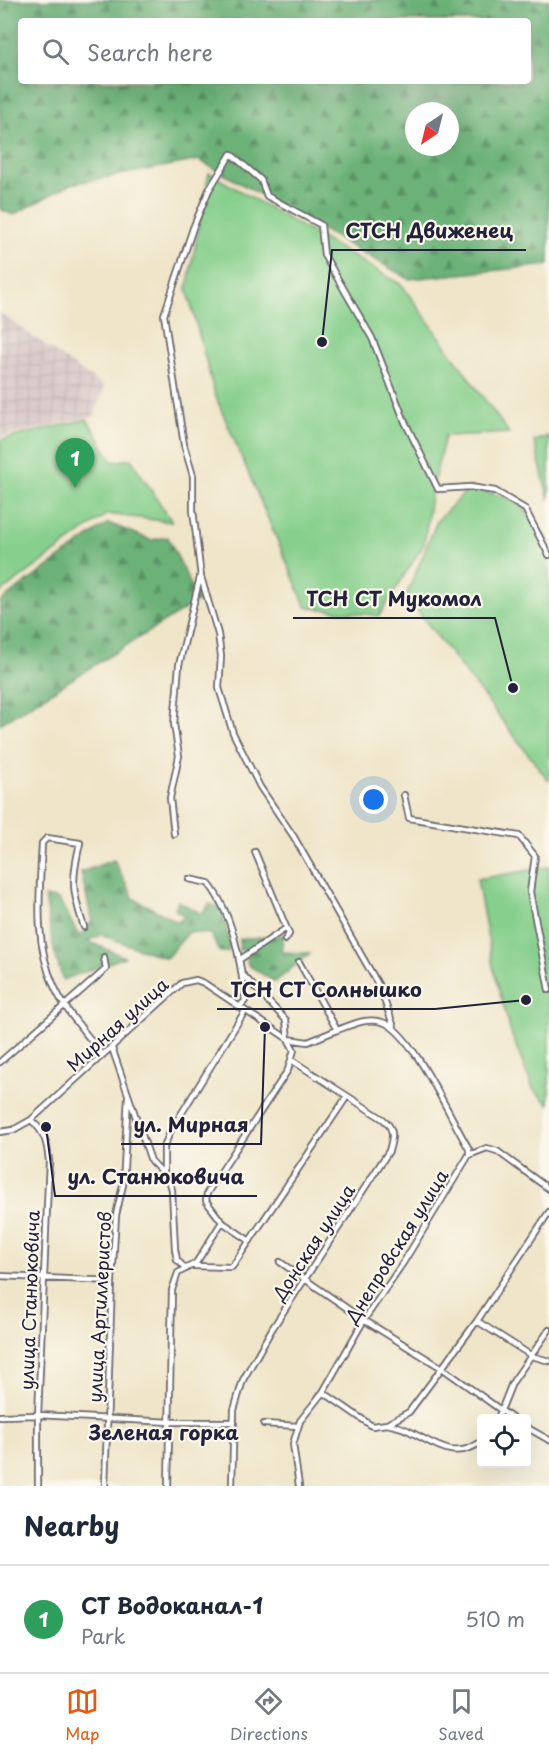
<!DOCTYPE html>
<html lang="en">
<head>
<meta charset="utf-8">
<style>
	body { margin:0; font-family:"Playpen Sans",sans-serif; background:#f2f2f3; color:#1f2937 }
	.controls { position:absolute; right:18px; bottom:18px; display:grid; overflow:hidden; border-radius:6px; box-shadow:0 6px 24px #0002 }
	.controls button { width:54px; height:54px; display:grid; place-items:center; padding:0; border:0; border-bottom:2px solid #e0e1e3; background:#fff; color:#1f2937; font:30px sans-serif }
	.compass { position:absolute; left:405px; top:102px; width:54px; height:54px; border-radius:50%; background:#fff; box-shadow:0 6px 24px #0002; rotate:215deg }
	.you { position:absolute; left:374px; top:800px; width:21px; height:21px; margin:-15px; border:4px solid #fff; border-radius:50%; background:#1a73e8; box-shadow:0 0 0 9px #1a73e833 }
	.badge { display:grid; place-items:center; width:39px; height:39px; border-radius:50%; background:#ea580c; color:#fff; font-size:20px; font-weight:700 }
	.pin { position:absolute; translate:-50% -50px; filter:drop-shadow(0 2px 3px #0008) }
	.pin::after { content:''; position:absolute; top:32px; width:21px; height:18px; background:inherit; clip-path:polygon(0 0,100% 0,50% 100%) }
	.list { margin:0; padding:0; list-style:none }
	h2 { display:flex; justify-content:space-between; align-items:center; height:78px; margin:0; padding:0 24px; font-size:26px }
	h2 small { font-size:20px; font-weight:400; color:#747a83 }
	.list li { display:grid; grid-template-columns:39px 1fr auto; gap:18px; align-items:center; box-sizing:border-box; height:108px; padding:0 24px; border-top:2px solid #e0e1e3 }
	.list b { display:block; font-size:22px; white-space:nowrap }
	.list p { margin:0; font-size:20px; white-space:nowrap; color:#747a83 }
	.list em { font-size:20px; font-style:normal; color:#747a83 }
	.icon { flex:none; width:33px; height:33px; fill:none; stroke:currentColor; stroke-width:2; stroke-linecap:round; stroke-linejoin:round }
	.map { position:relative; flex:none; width:549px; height:1486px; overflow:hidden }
	.search { position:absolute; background:#fff; box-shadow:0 6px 24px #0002; left:18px; right:18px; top:18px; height:66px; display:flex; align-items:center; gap:15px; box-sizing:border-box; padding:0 21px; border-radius:6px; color:#747a83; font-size:22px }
	.sheet { height:186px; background:#fff }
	nav { display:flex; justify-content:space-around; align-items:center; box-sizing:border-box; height:84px; border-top:2px solid #e0e1e3; background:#fff; font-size:16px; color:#747a83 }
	nav a { display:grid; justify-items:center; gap:3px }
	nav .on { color:#ea580c }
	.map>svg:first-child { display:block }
	.industrial { fill:url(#industrial-grid) }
	.green { fill:#86cf8c; stroke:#547864; stroke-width:1.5 }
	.forest { fill:url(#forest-firs); stroke:#476a5a; stroke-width:1.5; fill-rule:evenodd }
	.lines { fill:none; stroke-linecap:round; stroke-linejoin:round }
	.minor-casing { stroke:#6a666d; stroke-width:8 }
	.minor { stroke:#fff; stroke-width:4.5 }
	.labels { text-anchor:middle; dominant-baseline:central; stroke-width:4.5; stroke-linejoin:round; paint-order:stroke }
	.street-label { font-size:18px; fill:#22223b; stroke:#fbf7ec }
	.neighbourhood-label { font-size:20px; font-weight:bold; fill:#22223b; stroke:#fbf7ec }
	.leader { fill:none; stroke:#22223b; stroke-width:2 }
	.callout-dot { fill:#22223b; stroke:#fbf7ec; stroke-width:2 }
	.callout-label { font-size:20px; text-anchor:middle; font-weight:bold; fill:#22223b; stroke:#fbf7ec; stroke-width:4.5; stroke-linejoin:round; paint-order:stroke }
</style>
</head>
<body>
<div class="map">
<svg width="549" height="1486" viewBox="0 0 549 1486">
	<defs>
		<pattern id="industrial-grid" width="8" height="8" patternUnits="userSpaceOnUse" patternTransform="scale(1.5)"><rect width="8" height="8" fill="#d2bfc1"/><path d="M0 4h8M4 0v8" fill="none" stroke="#b4a4a7"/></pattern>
		<pattern id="forest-firs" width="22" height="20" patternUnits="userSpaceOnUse" patternTransform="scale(1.5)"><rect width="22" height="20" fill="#6cb278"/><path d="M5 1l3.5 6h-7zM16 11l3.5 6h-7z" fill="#589064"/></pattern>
	</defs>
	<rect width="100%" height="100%" fill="#fbf7ec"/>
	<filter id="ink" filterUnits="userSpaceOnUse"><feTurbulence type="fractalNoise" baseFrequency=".0167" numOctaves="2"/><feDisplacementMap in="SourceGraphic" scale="12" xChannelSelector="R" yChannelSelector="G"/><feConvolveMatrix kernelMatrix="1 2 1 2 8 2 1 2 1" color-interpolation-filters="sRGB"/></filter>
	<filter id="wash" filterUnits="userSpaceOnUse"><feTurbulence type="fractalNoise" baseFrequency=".008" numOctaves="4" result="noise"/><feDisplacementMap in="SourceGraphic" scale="24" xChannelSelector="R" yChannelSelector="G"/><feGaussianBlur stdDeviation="1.35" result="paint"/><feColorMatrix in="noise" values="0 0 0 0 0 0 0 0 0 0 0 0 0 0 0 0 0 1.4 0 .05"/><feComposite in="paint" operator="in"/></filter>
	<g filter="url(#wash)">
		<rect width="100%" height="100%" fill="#efe5c9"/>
		<!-- industrial -->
		<path class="industrial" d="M0 313 104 387 94 416 0 437Z"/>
		<!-- green -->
		<path class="green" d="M209 173 402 285 509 433 445 436 432 489 424 544 379 616 306 607 215 395 187 289Z
			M87 419 113 462 131 459 172 522 107 514 0 593V440Z
			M549 436V500L534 441Z
			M470 487 518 501 549 541V781L406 596 437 521Z
			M549 867V1104L533 1089 511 1033 493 967 477 879Z"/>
		<!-- forest -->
		<path class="forest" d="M0 0H549V265L409 279 199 160 71 184 13 215 0 209ZM21 21H528V81H21ZM414 111H450V147H414Z
			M108 523 151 540 168 537 198 601 0 724V602Z
			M114 860 134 899 178 922 185 917 175 909 178 901 202 914 209 904 221 907 230 944 228 952H220L210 934 189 932 166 958 101 935 87 941 125 957 63 980 54 951 45 897 59 900 80 937 92 921 81 872Z
			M284 935 281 952 310 953 275 982 248 965 245 950H239L240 939Z"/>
	</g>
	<g filter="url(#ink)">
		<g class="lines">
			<defs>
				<path id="minor" d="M404 795 409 818 519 836 535 856 530 892 549 990
					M174 834 170 798 179 756 174 724 179 665 200 577
					M255 852 289 934 285 940
					M189 879 208 883C233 913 241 962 245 1001L239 1007
					M84 927C72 891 71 881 80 843L47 838 42 843C40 891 33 940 54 986 65 1011 86 1033 102 1054
					M239 960 285 929
					M243 975 286 1020 288 1039
					M394 1027 379 986 294 837 260 787 233 733 219 688 221 656 218 634 201 577 193 510V476L184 445 164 315 193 228 209 190 231 154 261 180 267 196 321 225 324 255 372 338 405 422 438 489 470 487 495 491 525 509 549 555
					M112 1048 151 1161 169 1179 172 1190 175 1249 177 1260 186 1269
					M0 1062 106 969 104 957
					M31 1120C45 1132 47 1143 49 1161L38 1415V1486
					M0 1132 13 1130 31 1120 182 983 196 980 204 983 288 1039
					M469 1155 487 1148 497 1151 549 1189
					M164 1174V1147L170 1132 245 1011
					M222 1222 250 1241
					M280 1262 364 1320 442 1368 512 1418
					M194 1266 232 1267 346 1098
					M0 1276 112 1281
					M477 1321 532 1356 549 1361
					M323 1392 372 1426 387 1424 409 1412 477 1321 549 1212
					M0 1416 38 1415 170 1422H234
					M498 1418 512 1383 549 1330
					M264 1424 298 1426
					M387 1424C394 1426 403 1427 409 1431 435 1444 455 1462 482 1441
					M526 1427 549 1440
					M105 1486 112 1281 116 1215 123 1185 128 1097
					M168 1486 172 1290 178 1273 196 1263 222 1222 206 1201 207 1193 288 1070 294 1050 288 1039 308 1042 337 1030 299 962
					M232 1486 234 1410 243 1380 272 1329 389 1151C393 1137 395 1129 383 1119L293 1061
					M299 1486 293 1444 300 1421 323 1392 364 1320 403 1263 469 1155V1149C451 1120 412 1030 382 1022 366 1017 352 1025 337 1030"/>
			</defs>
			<!-- minor casing -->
			<use href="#minor" class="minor-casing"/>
			<!-- minor -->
			<use href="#minor" class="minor"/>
		</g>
	</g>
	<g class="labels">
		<!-- street labels -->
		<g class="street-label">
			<text transform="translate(117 1024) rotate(-42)">Мирная улица</text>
			<text transform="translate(313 1242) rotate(-57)">Донская улица</text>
			<text transform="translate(396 1246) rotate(-58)">Днепровская улица</text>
			<text transform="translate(29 1300) rotate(-88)">улица Станюковича</text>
			<text transform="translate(99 1307) rotate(-87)">улица Артиллеристов</text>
		</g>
		<!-- neighbourhood labels -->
		<g class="neighbourhood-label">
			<text x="164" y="1432">Зеленая горка</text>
		</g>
	</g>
	<!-- callouts -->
	<path class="leader" d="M322 342L332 250H526M513 688L495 618H293M526 1000L435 1009H217M265 1027L261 1144H121M46 1127L55 1196H257"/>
	<g class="callout-dot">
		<circle cx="322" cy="342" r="6"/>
		<circle cx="513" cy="688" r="6"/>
		<circle cx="526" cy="1000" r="6"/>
		<circle cx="265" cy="1027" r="6"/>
		<circle cx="46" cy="1127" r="6"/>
	</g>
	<g class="callout-label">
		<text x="429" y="238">СТСН Движенец</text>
		<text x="394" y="606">ТСН СТ Мукомол</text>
		<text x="326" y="997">ТСН СТ Солнышко</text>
		<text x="191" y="1132">ул. Мирная</text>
		<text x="156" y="1184">ул. Станюковича</text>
	</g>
</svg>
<div class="controls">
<button><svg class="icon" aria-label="locate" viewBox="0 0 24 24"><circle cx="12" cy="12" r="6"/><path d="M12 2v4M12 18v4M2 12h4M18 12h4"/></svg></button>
</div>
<svg class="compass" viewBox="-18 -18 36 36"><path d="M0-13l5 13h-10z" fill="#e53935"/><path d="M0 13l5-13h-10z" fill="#747a83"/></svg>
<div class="you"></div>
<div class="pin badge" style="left:75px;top:488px;background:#2e9e5b">1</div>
<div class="search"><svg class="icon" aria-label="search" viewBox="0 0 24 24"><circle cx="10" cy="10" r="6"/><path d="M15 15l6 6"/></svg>Search here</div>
</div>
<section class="sheet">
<h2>Nearby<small></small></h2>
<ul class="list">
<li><span class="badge" style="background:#2e9e5b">1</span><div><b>СТ Водоканал-1</b><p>Park</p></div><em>510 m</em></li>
</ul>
</section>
<nav>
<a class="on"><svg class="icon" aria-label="map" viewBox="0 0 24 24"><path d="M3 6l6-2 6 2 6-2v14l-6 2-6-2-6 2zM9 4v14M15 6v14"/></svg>Map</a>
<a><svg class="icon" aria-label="directions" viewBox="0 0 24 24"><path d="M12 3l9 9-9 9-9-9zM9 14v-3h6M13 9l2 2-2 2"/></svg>Directions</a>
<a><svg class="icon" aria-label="saved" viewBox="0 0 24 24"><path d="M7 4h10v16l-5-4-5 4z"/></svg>Saved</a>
</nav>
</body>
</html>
